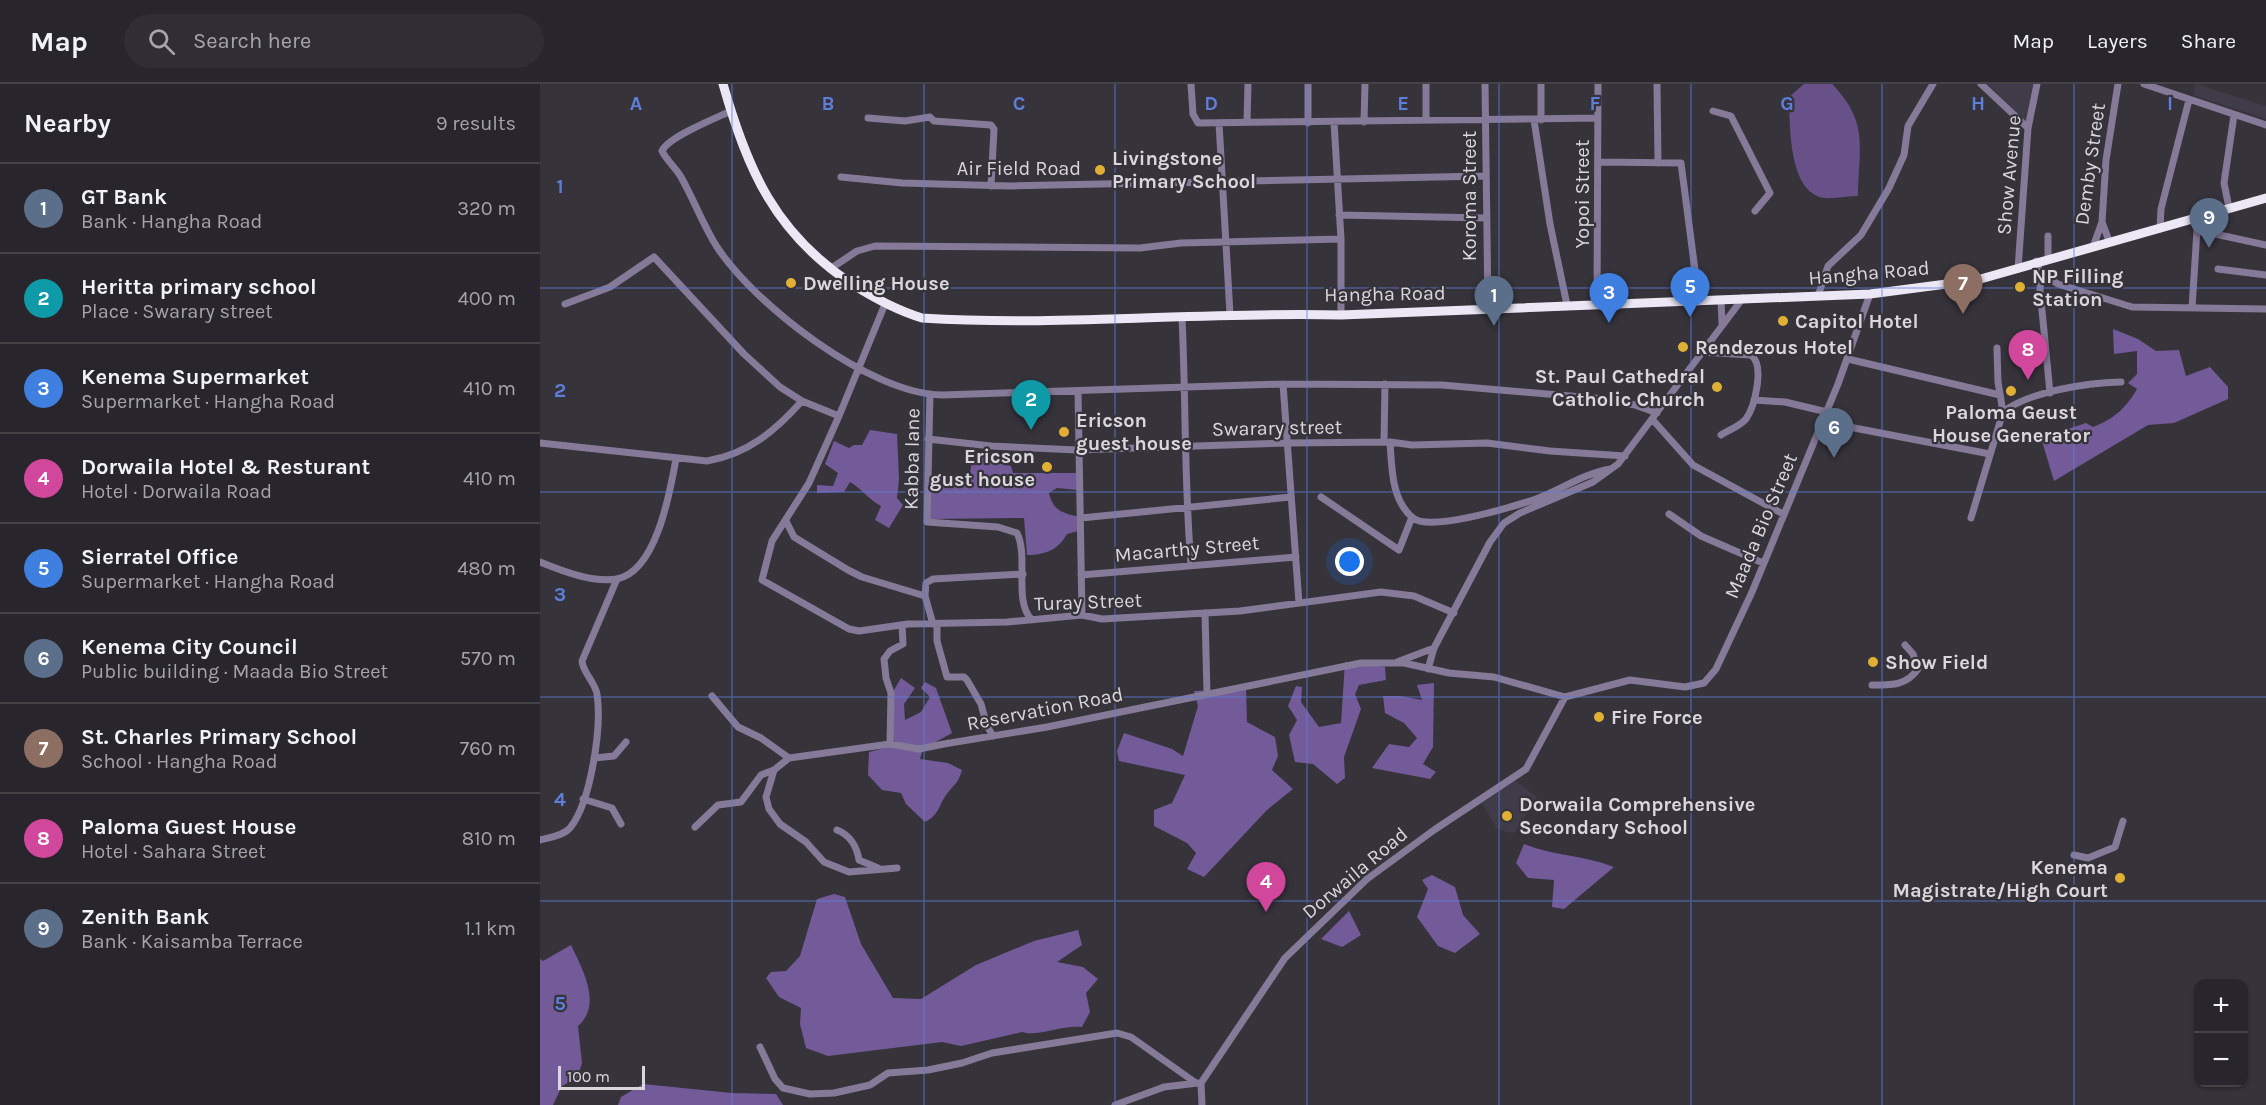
<!DOCTYPE html>
<html lang="en">
<head>
<meta charset="utf-8">
<style>
	body { margin:0; font-family:Karla,sans-serif; background:#302e34; color:#f1f3f6 }
	.controls { position:absolute; right:18px; bottom:18px; display:grid; overflow:hidden; border-radius:12px; box-shadow:0 2px 4px #0004 }
	.controls button { width:54px; height:54px; display:grid; place-items:center; padding:0; border:0; border-bottom:2px solid #444348; background:#28262c; color:#f1f3f6; font:30px sans-serif }
	.scale { position:absolute; left:18px; bottom:15px; width:87px; box-sizing:border-box; padding-left:6px; border:3px solid #d9d7dc; border-top:0; font-size:16px; line-height:21px; white-space:nowrap; color:#d9d7dc; -webkit-text-stroke:4px #36333b; paint-order:stroke }
	.you { position:absolute; left:810px; top:478px; width:21px; height:21px; margin:-15px; border:4px solid #fff; border-radius:50%; background:#1a73e8; box-shadow:0 0 0 9px #1a73e833 }
	.badge { display:grid; place-items:center; width:39px; height:39px; border-radius:50%; background:#bca0f2; color:#fff; font-size:20px; font-weight:700 }
	.pin { position:absolute; translate:-50% -50px; filter:drop-shadow(0 2px 3px #0008) }
	.pin::after { content:''; position:absolute; top:32px; width:21px; height:18px; background:inherit; clip-path:polygon(0 0,100% 0,50% 100%) }
	.list { margin:0; padding:0; list-style:none }
	h2 { display:flex; justify-content:space-between; align-items:center; height:78px; margin:0; padding:0 24px; font-size:26px }
	h2 small { font-size:20px; font-weight:400; color:#a5a5a9 }
	.list li { display:grid; grid-template-columns:39px 1fr auto; gap:18px; align-items:center; box-sizing:border-box; height:90px; padding:0 24px; border-top:2px solid #444348 }
	.list b { display:block; font-size:22px; white-space:nowrap }
	.list p { margin:0; font-size:20px; white-space:nowrap; color:#a5a5a9 }
	.list em { font-size:20px; font-style:normal; color:#a5a5a9 }
	.icon { flex:none; width:33px; height:33px; fill:none; stroke:currentColor; stroke-width:2; stroke-linecap:round; stroke-linejoin:round }
	.map { position:relative; flex:none; width:1726px; height:1021px; overflow:hidden }
	header { display:flex; align-items:center; gap:36px; box-sizing:border-box; height:84px; padding:0 30px; background:#28262c; border-bottom:2px solid #444348 }
	header strong { font-size:28px }
	nav { display:flex; gap:33px; margin-inline-start:auto; font-size:21px }
	.search { width:420px; height:54px; background:#302e34; display:flex; align-items:center; gap:15px; box-sizing:border-box; padding:0 21px; border-radius:33px; color:#a5a5a9; font-size:22px }
	main { display:flex }
	aside { flex:1; background:#28262c }
	.map>svg:first-child { display:block }
	.built { fill:#403b49 }
	.green { fill:#685189 }
	.forest { fill:#735a99 }
	.lines { fill:none; stroke-linecap:round; stroke-linejoin:round }
	.minor { stroke:#857a97; stroke-width:7 }
	.highway { stroke:#ece7f5; stroke-width:9 }
	.grid { fill:none; stroke:#5f7ed9; stroke-width:1.5; stroke-opacity:0.55 }
	.poi-dot { fill:#e0b034; stroke:#36333b; stroke-width:2 }
	.labels { text-anchor:middle; dominant-baseline:central; stroke-width:4.5; stroke-linejoin:round; paint-order:stroke }
	.poi-label { font-size:20px; font-weight:bold; fill:#d9d7dc; stroke:#36333b; text-anchor:start }
	.street-label { font-size:20px; fill:#d9d7dc; stroke:#36333b }
	.grid-label { font-size:20px; text-anchor:middle; font-weight:bold; fill:#5f7ed9; stroke:#36333b; stroke-width:4.5; stroke-linejoin:round; paint-order:stroke }
</style>
</head>
<body>
<header>
<strong>Map</strong>
<div class="search"><svg class="icon" aria-label="search" viewBox="0 0 24 24"><circle cx="10" cy="10" r="6"/><path d="M15 15l6 6"/></svg>Search here</div>
<nav><a>Map</a><a>Layers</a><a>Share</a></nav>
</header>
<main>
<aside>
<h2>Nearby<small>9 results</small></h2>
<ul class="list">
<li><span class="badge" style="background:#5c6f8a">1</span><div><b>GT Bank</b><p>Bank · Hangha Road</p></div><em>320 m</em></li>
<li><span class="badge" style="background:#0f9aa8">2</span><div><b>Heritta primary school</b><p>Place · Swarary street</p></div><em>400 m</em></li>
<li><span class="badge" style="background:#3f7fe0">3</span><div><b>Kenema Supermarket</b><p>Supermarket · Hangha Road</p></div><em>410 m</em></li>
<li><span class="badge" style="background:#d1479c">4</span><div><b>Dorwaila Hotel &amp; Resturant</b><p>Hotel · Dorwaila Road</p></div><em>410 m</em></li>
<li><span class="badge" style="background:#3f7fe0">5</span><div><b>Sierratel Office</b><p>Supermarket · Hangha Road</p></div><em>480 m</em></li>
<li><span class="badge" style="background:#5c6f8a">6</span><div><b>Kenema City Council</b><p>Public building · Maada Bio Street</p></div><em>570 m</em></li>
<li><span class="badge" style="background:#8d6e63">7</span><div><b>St. Charles Primary School</b><p>School · Hangha Road</p></div><em>760 m</em></li>
<li><span class="badge" style="background:#d1479c">8</span><div><b>Paloma Guest House</b><p>Hotel · Sahara Street</p></div><em>810 m</em></li>
<li><span class="badge" style="background:#5c6f8a">9</span><div><b>Zenith Bank</b><p>Bank · Kaisamba Terrace</p></div><em>1.1 km</em></li>
</ul>
</aside>
<div class="map">
<svg width="1726" height="1021" viewBox="0 0 1726 1021">
	<rect width="100%" height="100%" fill="#36333b"/>
	<!-- built -->
	<path class="built" d="M1448 0H1496L1486 39Z
		M1656 0 1726 22V35L1653 11Z
		M975 696 997 713 975 748 971 749 957 745 942 719Z"/>
	<!-- green -->
	<path class="green" d="M1264 0H1292C1329 38 1319 63 1318 112 1308 112 1296 115 1285 114 1248 110 1250 40 1249 13Z"/>
	<!-- forest -->
	<path class="forest" d="M1573 245 1598 255 1616 267 1639 266 1646 292 1670 283 1688 303V315L1634 339 1608 341 1514 397 1501 354 1546 339 1553 343C1574 335 1586 324 1597 305L1588 299 1597 290V267L1574 270Z
		M330 346 357 350 359 395 357 414 363 421 349 444 335 436 341 422C328 415 322 405 310 398L304 408 277 409V401L293 402 298 389 285 380 294 357 309 364 314 361H322Z
		M447 366V377L471 382 473 389H538V406L517 404 509 409C513 427 523 429 539 433L538 447 527 450C518 466 505 471 487 471L484 434 389 435 391 391 409 392 413 400 429 396 433 369Z
		M805 578 845 583 846 596 819 601 815 610 821 625 804 673 805 694 797 700 773 680 755 678 749 651 757 636 748 622 756 602 762 603 761 618 779 643 801 639Z
		M361 594 375 604 364 620 365 636 381 628 390 613 381 604 385 598 396 604 412 649 383 665 380 675 408 679 422 686C419 698 414 701 406 711 398 723 399 731 385 738L366 720 361 709 342 706 328 691 329 668 349 663 354 606Z
		M894 599 893 663 883 680 896 688 890 695 832 684 849 660 869 663 877 654 864 639 845 629 843 612H860L882 616 877 601Z
		M706 605 707 638 735 653 738 672 732 686 753 705 727 726 664 793 647 785 656 769 647 759 614 742V726L632 719 645 691 579 677 577 667 584 649 632 665 643 672 658 622 654 607Z
		M984 760C1014 772 1043 771 1074 783L1024 825 1012 823 1014 796 988 794 976 779Z
		M892 791 915 803 923 831 940 850 915 869 898 862 877 833 888 805 882 796Z
		M294 810 305 813 321 860 353 914 381 915 436 881 494 857 538 846 542 861 517 878 543 883 558 895 546 909 550 928 542 943C521 941 498 953 482 948L421 962 402 958 288 972 266 964 260 940 261 924 239 913 226 894 231 888 246 887 260 872 277 815Z
		M809 827 821 851 802 863 781 855Z
		M31 861C42 885 63 920 38 942L42 979 37 994 22 1002 13 1021H0V875L3 877Z
		M103 1000 192 1009 236 1010 243 1021H78L81 1013Z"/>
	<g class="lines">
		<!-- minor -->
		<path class="minor" d="M651 0 653 30 658 39 1058 34
			M886 0V36
			M945 0 948 225
			M1001 0V36
			M1117 0 1118 79
			M1441 0 1488 44
			M1604 0 1726 41
			M191 27C176 34 128 53 122 67 127 77 136 84 141 93 154 116 163 141 177 163 215 221 330 310 402 311L743 300 902 301 1065 315 1095 321 1117 329
			M1173 27 1191 32 1230 109 1215 127
			M328 34 365 37 390 33 394 37 451 41 454 45 451 102
			M994 36 1010 140 1027 221
			M707 38 708 0
			M794 38 801 155V231
			M824 38 825 0
			M679 39 690 230
			M768 39V0
			M1060 78 1141 79 1159 217
			M301 93 362 99 470 102 945 92
			M1689 124 1684 99 1694 31
			M799 131 946 134
			M1562 138 1569 157
			M1620 145 1621 125 1649 16
			M1657 146 1726 161
			M1508 152V174
			M1553 163 1562 138 1566 76 1578 0
			M1496 177 1501 190 1518 200 1592 223 1726 225
			M290 185 317 167 335 162 600 164 641 159 801 155
			M1478 185 1488 44 1497 0
			M1678 185 1726 191
			M1501 190 1500 206 1510 309
			M1278 212 1288 182 1321 151 1349 104 1364 71 1368 42 1393 0
			M1181 216 1182 239
			M25 220 70 203 114 173 204 270 240 303 262 317
			M1057 221 1058 0
			M1652 224 1657 146 1653 134
			M642 234C646 316 644 398 651 480
			M1160 268 1211 271C1225 281 1215 322 1206 335 1200 342 1189 346 1181 351
			M1308 275 1460 311
			M743 300 759 519
			M538 307 542 531
			M390 310 387 438 458 443 477 449C489 473 473 518 492 536
			M1214 316 1245 318 1287 328
			M1463 328C1490 307 1547 299 1581 298
			M299 332 269 399 232 457 222 496 309 545 319 547 368 540 467 538 542 531 562 535 700 527 841 508 874 512 914 529
			M1112 335 1153 381 1243 430
			M1283 338 1450 370
			M388 355 451 362 537 366 747 359 850 358 872 361 947 359 1010 367 1085 372
			M844 358 845 300
			M850 358C852 384 851 416 873 434 890 448 972 423 993 416 1019 407 1042 390 1070 385
			M0 359 167 377C208 370 235 347 262 317L299 332 345 220
			M781 413 859 466 872 433
			M1129 430 1161 452 1223 479
			M541 434 751 413
			M1431 434 1463 328 1458 298 1457 264
			M246 437 254 453 308 486 322 493 385 512 393 540
			M0 478C22 487 53 499 77 495 117 487 130 407 136 375
			M541 491 756 473
			M385 512 386 499 393 495 483 490
			M665 529 667 610
			M397 541V557L407 593H424L427 596 441 620 447 642 453 652
			M857 578 894 564
			M888 585 894 564 950 458 964 439 980 429 1053 398 1078 380 1203 214
			M1332 601C1351 601 1366 602 1378 585L1373 570 1365 561
			M172 612 198 643 221 654 249 674
			M350 660 351 609 346 594 344 575 350 567 363 560 362 541
			M54 674 74 672 86 658
			M234 686 226 713 229 725 240 740 266 758 284 778 309 788 357 784
			M43 715 72 724 81 740
			M155 743 178 721 201 718 221 691 234 686 249 674 350 660 379 665 404 660 507 643 821 579H864L909 589 954 593 1025 613 1090 596 1145 603 1164 599 1176 585 1212 508 1298 300 1330 210
			M297 746C310 751 317 763 319 776L338 784
			M0 756C10 753 23 752 30 744 51 718 62 643 57 610 55 598 43 589 42 577L77 495
			M1534 771 1548 774 1575 763 1583 737
			M220 963 235 995 243 1004 270 1010 294 1009 330 1001 348 989 388 986 422 979 452 969 577 949 591 953 656 999
			M575 1021 624 1003 658 999
			M662 1021 661 999 745 874 827 795 894 746 986 685 1025 613"/>
		<!-- highway -->
		<path class="highway" d="M183 0C208 87 235 149 312 200 334 214 356 226 382 234 520 243 663 227 801 231L1330 210 1437 196 1726 114"/>
	</g>
	<!-- grid -->
	<path class="grid" d="M192 0V1021M384 0V1021M575 0V1021M767 0V1021M959 0V1021M1151 0V1021M1342 0V1021M1534 0V1021M0 204H1726M0 408H1726M0 613H1726M0 817H1726"/>
	<!-- markers -->
	<g class="poi-dot">
		<circle cx="560" cy="86" r="6"/>
		<circle cx="251" cy="199" r="6"/>
		<circle cx="1480" cy="203" r="6"/>
		<circle cx="1243" cy="237" r="6"/>
		<circle cx="1143" cy="263" r="6"/>
		<circle cx="1177" cy="303" r="6"/>
		<circle cx="1471" cy="307" r="6"/>
		<circle cx="524" cy="348" r="6"/>
		<circle cx="507" cy="383" r="6"/>
		<circle cx="1333" cy="578" r="6"/>
		<circle cx="1059" cy="633" r="6"/>
		<circle cx="967" cy="732" r="6"/>
		<circle cx="1580" cy="794" r="6"/>
	</g>
	<g class="labels">
		<!-- poi labels -->
		<g class="poi-label">
			<text x="572" y="74">Livingstone<tspan x="572" dy="23">Primary School</tspan></text>
			<text x="1492" y="192">NP Filling<tspan x="1492" dy="23">Station</tspan></text>
			<text x="263" y="199">Dwelling House</text>
			<text x="1255" y="237">Capitol Hotel</text>
			<text x="1155" y="263">Rendezous Hotel</text>
			<text x="1165" y="292" text-anchor="end">St. Paul Cathedral<tspan x="1165" dy="23">Catholic Church</tspan></text>
			<text x="1471" y="328" text-anchor="middle">Paloma Geust<tspan x="1471" dy="23">House Generator</tspan></text>
			<text x="536" y="336">Ericson<tspan x="536" dy="23">guest house</tspan></text>
			<text x="495" y="372" text-anchor="end">Ericson<tspan x="495" dy="23">gust house</tspan></text>
			<text x="1345" y="578">Show Field</text>
			<text x="1071" y="633">Fire Force</text>
			<text x="979" y="720">Dorwaila Comprehensive<tspan x="979" dy="23">Secondary School</tspan></text>
			<text x="1568" y="783" text-anchor="end">Kenema<tspan x="1568" dy="23">Magistrate/High Court</tspan></text>
		</g>
		<!-- street labels -->
		<g class="street-label">
			<text transform="translate(1550 80) rotate(-82)">Demby Street</text>
			<text x="479" y="84">Air Field Road</text>
			<text transform="translate(1469 91) rotate(-85)">Show Avenue</text>
			<text transform="translate(1042 110) rotate(-90)">Yopoi Street</text>
			<text transform="translate(929 112) rotate(-90)">Koroma Street</text>
			<text transform="translate(1329 189) rotate(-5)">Hangha Road</text>
			<text transform="translate(845 210) rotate(-1)">Hangha Road</text>
			<text transform="translate(737 344) rotate(-1)">Swarary street</text>
			<text transform="translate(372 375) rotate(-89)">Kabba lane</text>
			<text transform="translate(1221 442) rotate(-67)">Maada Bio Street</text>
			<text transform="translate(647 465) rotate(-5)">Macarthy Street</text>
			<text transform="translate(548 518) rotate(-2)">Turay Street</text>
			<text transform="translate(505 625) rotate(-11)">Reservation Road</text>
			<text transform="translate(815 789) rotate(-40)">Dorwaila Road</text>
		</g>
	</g>
	<g class="grid-label">
		<text x="96" y="26">A</text>
		<text x="288" y="26">B</text>
		<text x="479" y="26">C</text>
		<text x="671" y="26">D</text>
		<text x="863" y="26">E</text>
		<text x="1055" y="26">F</text>
		<text x="1247" y="26">G</text>
		<text x="1438" y="26">H</text>
		<text x="1630" y="26">I</text>
		<text x="20" y="109">1</text>
		<text x="20" y="313">2</text>
		<text x="20" y="517">3</text>
		<text x="20" y="722">4</text>
		<text x="20" y="926">5</text>
	</g>
</svg>
<div class="controls">
<button>+</button>
<button>−</button>
</div>
<div class="scale">100 m</div>
<div class="you"></div>
<div class="pin badge" style="left:954px;top:242px;background:#5c6f8a">1</div>
<div class="pin badge" style="left:491px;top:346px;background:#0f9aa8">2</div>
<div class="pin badge" style="left:1069px;top:239px;background:#3f7fe0">3</div>
<div class="pin badge" style="left:726px;top:828px;background:#d1479c">4</div>
<div class="pin badge" style="left:1150px;top:233px;background:#3f7fe0">5</div>
<div class="pin badge" style="left:1294px;top:374px;background:#5c6f8a">6</div>
<div class="pin badge" style="left:1423px;top:230px;background:#8d6e63">7</div>
<div class="pin badge" style="left:1488px;top:296px;background:#d1479c">8</div>
<div class="pin badge" style="left:1669px;top:164px;background:#5c6f8a">9</div>
</div>
</main>
</body>
</html>
